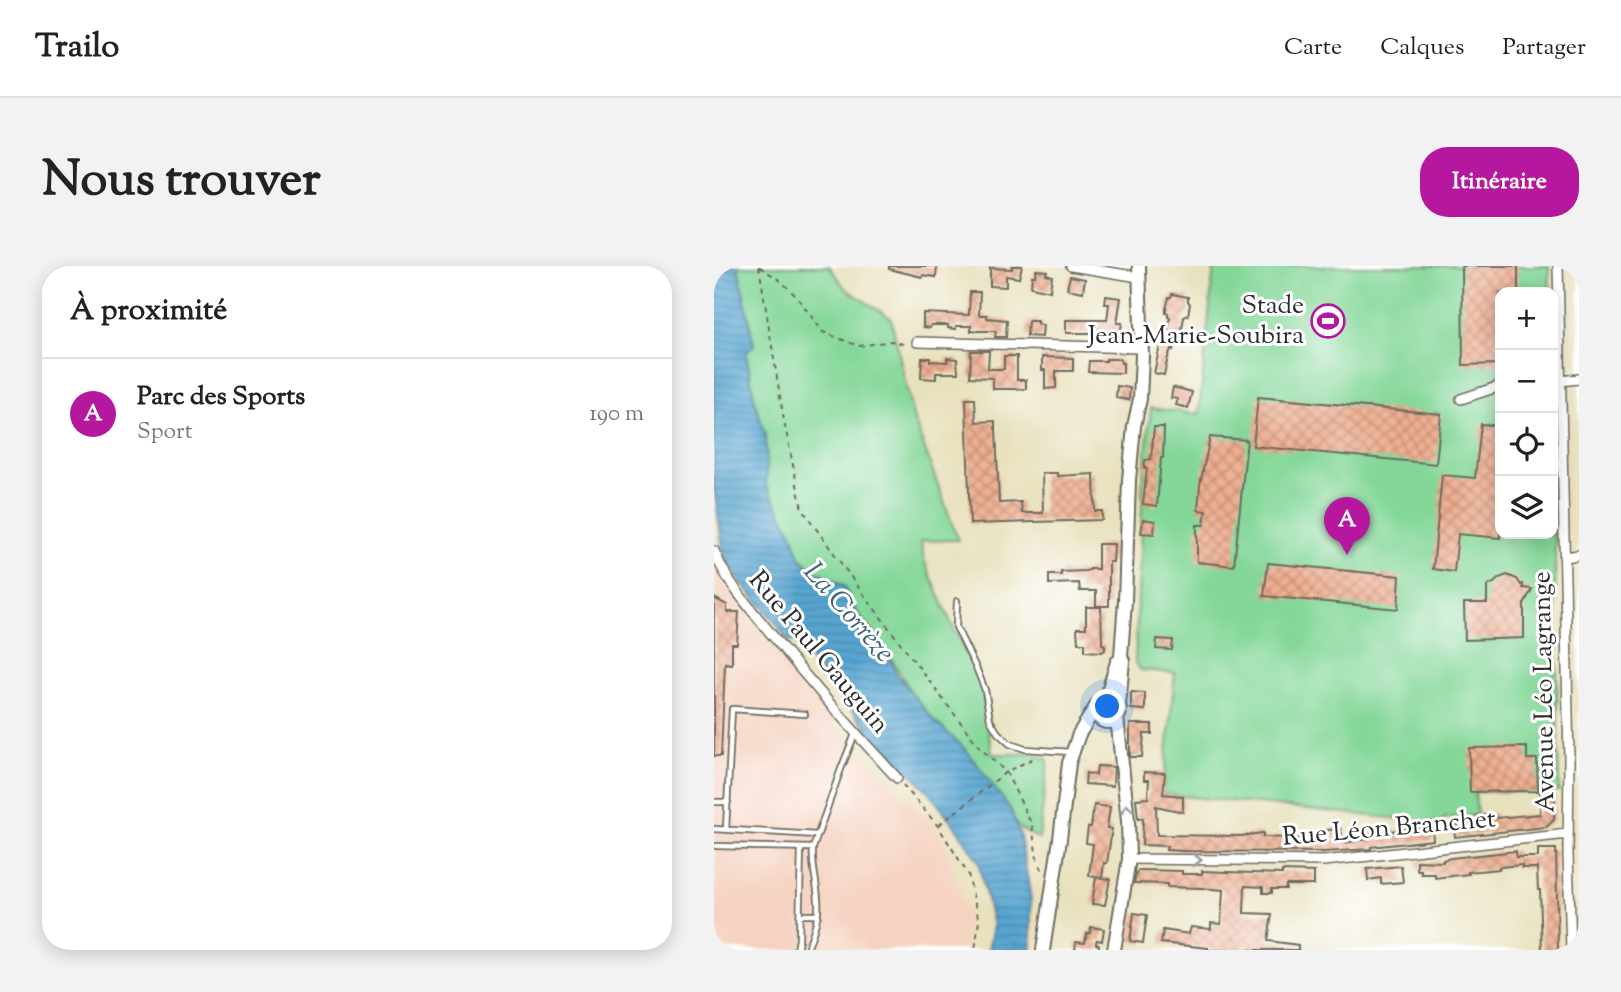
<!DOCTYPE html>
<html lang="fr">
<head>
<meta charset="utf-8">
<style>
	body { margin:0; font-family:"Sorts Mill Goudy",serif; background:#f2f2f2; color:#222 }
	.controls { position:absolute; right:21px; top:21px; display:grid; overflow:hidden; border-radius:14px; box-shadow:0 4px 18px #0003 }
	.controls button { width:63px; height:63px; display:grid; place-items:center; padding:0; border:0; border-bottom:2px solid #e0e0e0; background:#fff; color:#222; font:35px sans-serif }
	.you { position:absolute; left:394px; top:441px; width:24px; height:24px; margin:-18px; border:5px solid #fff; border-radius:50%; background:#1a73e8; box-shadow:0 0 0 10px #1a73e833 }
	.badge { display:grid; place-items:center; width:46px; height:46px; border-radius:50%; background:#b5179e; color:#fff; font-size:23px; font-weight:700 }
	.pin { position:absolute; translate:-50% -58px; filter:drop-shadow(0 2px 4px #0008) }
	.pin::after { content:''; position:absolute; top:37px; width:24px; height:21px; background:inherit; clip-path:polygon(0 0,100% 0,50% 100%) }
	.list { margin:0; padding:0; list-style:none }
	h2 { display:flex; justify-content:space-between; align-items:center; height:91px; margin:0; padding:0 28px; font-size:30px }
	h2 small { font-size:23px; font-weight:400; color:#767676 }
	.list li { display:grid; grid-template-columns:46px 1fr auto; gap:21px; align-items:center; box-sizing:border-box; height:112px; padding:0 28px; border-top:2px solid #e0e0e0 }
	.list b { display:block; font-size:26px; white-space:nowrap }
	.list p { margin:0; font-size:23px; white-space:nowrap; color:#767676 }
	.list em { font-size:23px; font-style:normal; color:#767676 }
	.icon { flex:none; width:38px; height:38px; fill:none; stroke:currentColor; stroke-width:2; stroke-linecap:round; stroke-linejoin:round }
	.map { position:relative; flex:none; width:865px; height:684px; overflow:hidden; border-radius:28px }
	header { display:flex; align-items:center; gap:42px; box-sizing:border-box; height:98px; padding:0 35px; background:#fff; border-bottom:2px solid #e0e0e0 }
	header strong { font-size:33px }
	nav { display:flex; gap:38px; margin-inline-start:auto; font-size:24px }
	.intro { display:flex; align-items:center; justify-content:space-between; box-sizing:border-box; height:168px; padding:0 42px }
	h1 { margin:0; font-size:49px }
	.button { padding:18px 32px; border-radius:28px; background:#b5179e; color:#fff; font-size:24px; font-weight:700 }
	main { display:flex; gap:42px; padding:0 42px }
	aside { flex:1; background:#fff; border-radius:28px; box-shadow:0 4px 18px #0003 }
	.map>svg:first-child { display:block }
	.built { fill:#f5d3c1 }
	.park { fill:#84d799; stroke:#588162; stroke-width:2 }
	.water { fill:url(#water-rules); stroke:#41687e; stroke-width:2 }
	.building { fill:url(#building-cross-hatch) }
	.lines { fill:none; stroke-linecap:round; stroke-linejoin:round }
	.service-casing { stroke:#6d6b5e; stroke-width:8 }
	.minor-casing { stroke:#6d6b5e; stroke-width:12 }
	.tertiary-casing { stroke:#6d6b5e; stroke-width:16 }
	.path { stroke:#6d6b5e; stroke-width:2; stroke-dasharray:5 5; stroke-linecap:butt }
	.service { stroke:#fff; stroke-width:4.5 }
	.minor { stroke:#fff; stroke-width:9 }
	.tertiary { stroke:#fff; stroke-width:12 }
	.oneway { stroke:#a0a0a0 }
	.labels { text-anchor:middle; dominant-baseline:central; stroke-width:6; stroke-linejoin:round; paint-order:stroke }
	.poi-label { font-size:26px; fill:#2b2b2b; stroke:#fff; text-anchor:end }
	.street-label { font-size:26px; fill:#2b2b2b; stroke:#fff }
	.water-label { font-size:28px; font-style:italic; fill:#3f6276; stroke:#fff }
</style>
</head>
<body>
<header>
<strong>Trailo</strong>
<nav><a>Carte</a><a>Calques</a><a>Partager</a></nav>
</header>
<div class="intro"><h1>Nous trouver</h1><a class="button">Itinéraire</a></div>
<main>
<aside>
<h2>À proximité<small></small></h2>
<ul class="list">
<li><span class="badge">A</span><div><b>Parc des Sports</b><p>Sport</p></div><em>190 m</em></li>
</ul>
</aside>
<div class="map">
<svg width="865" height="684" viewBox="0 0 865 684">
	<defs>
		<pattern id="water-rules" width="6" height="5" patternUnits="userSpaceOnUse" patternTransform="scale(1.75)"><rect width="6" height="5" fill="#57a6d1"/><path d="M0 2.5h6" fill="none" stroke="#4887aa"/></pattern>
		<pattern id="building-cross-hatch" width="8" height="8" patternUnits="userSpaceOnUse" patternTransform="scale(1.75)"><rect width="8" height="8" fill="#efaf91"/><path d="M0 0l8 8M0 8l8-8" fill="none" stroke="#c28f77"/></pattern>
	</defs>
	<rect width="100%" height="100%" fill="#fff"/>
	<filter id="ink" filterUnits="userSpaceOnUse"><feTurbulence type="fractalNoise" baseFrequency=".0143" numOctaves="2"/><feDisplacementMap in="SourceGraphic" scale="14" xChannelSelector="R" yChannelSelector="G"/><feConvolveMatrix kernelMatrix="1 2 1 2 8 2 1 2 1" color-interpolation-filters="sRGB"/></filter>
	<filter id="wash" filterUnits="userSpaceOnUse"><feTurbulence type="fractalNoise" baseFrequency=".00686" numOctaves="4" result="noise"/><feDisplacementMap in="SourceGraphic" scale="28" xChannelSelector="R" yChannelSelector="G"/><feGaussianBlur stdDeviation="1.57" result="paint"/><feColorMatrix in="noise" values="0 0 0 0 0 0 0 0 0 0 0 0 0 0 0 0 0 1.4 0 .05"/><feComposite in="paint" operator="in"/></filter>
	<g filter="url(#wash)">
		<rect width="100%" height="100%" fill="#e8e1bd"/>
		<!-- built -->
		<path class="built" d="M0 297 39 359 119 459 226 567 254 645 251 684H0Z"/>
		<!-- park -->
		<path class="park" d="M24 0H115L132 23 177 52 199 151 244 274 207 275 210 294 241 366 267 417 278 488H320L334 494 325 573 264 538 174 387 138 340 86 291 77 265 52 219 53 195 51 168 41 136 32 87 40 79Z
			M500 0H835L836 26H786V268H839V177L845 525 761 526 763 549 731 552 725 557 449 528 461 407 427 404 421 397 428 242V220L437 142 485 148Z"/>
		<!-- water -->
		<path class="water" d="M0 0H24L40 79 32 87 41 136 51 168 53 195 52 219 77 265 86 291 99 307 104 310 107 307 130 320 142 346 175 390 184 410 218 452 253 485 297 544 306 569 317 633V684H274L279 660 264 595 243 563 214 525 159 469 81 375 75 376 57 351 25 314 10 290 0 222Z"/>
		<g id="blocks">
			<!-- building -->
			<path class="building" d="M175 0H223L222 11 209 9 208 11 175 3Z
				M298 0H308L305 12 292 10V21L276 20V2L298 3Z
				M748 0H804V26H786V98L749 99Z
				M322 4 333 5 332 8 338 10 336 25 317 21 318 10H321Z
				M356 10 371 13 369 26 353 23Z
				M256 26H266L265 49H273V52L293 54 292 71H281L282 65H257V60H242V63L234 62V59H217L216 62 209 61V47L255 49Z
				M458 28 474 31V35L476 38 474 49 470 51 466 74 462 73 459 84 457 83 454 91 450 109 440 107 447 75 451 76 456 52 454 51V47H452V43L455 31H457Z
				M392 30 407 32 403 57H408L406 70H394V67H352V54H393L395 38H391Z
				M314 55H323V58L329 59 328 71 313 70Z
				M257 85H275L274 103H290V90H303V114H312V123H279V112L256 111Z
				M328 91 359 92V105H342V122L331 123V104H328Z
				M208 92H216V95L233 96V92L243 93 244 107H222V113L207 112Z
				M392 93H406L407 97H409V107L374 106 375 95H392Z
				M403 120 416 122 415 134 402 132Z
				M459 121 478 126 474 142 462 139 464 133 457 132Z
				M544 131 727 148 722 198 539 180Z
				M252 133H261L262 156 281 155V163H282L285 237 307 236 308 247H329L328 207H343V210L380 208 381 245H388V254L256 258Z
				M767 158 786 160V272L744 268 740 306 719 303 728 209 761 212Z
				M440 161H450L449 192H447L443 240 429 238 433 202H430L431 194 437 193Z
				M496 171 533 174 520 300 483 296V259H490L492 245 484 244 486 219Z
				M429 253 441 255 440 268 427 267Z
				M384 278H400L399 296H395V340H382V325H366L365 317 335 318V309H347V306L371 305 376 304V303H384Z
				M554 297 686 310 684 343 550 330Z
				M793 309 803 313 807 319 809 318V322L818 323 810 338V372L751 374 750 337H773V320L780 317 785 312Z
				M0 332 13 339V346H25L23 378H18V398L11 397 7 490H0Z
				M372 341H387L388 378 391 379V384L388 386 371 385V377H364L363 362H372Z
				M443 373 459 374 458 384 442 383Z
				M417 426 431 427V444L417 443Z
				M416 458H438V468H430L428 491H416Z
				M813 481V493H823L824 525 756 526 755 482Z
				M383 500 400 501 399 520 371 518 372 507 382 509Z
				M430 506 451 507 449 528 469 530V546L442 540 443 569 527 570 549 567V571L605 573V572L613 573V564L627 563 629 577 655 573V568L718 560 719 574 657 581V583L610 586 470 585 452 584 453 580 428 579 429 552 424 553 422 533 434 532 435 514H430Z
				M826 525H841L840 554 832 561 741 571 740 559 764 556 763 550 781 548 782 552 826 548Z
				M380 539 396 541 393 562 398 563 393 597H390L388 612 375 610 379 578 372 577 374 561H377Z
				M824 583H842L844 684H828L826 624H824L823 602H808V599L785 601V603L754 606 755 608 721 612V608H707V604H703V595L729 596V594L737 592 802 585V591H824Z
				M687 600 689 616 667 618V612L654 614 653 603Z
				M425 604 468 605V608H488V605L568 608V605L600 606V619H572V623H558V627H549V621L531 620 530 647 558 648 554 675 584 679V684H494V682L447 677 449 664 475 668 477 661 497 663V657L507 658 509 624 488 622 453 621V618L420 617 422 607Z
				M382 611 396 613 391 639 378 638Z
				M420 647 433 649 429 677 416 675Z
				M377 661 390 663 388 675 383 674 382 676V678L385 679V684H361L362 676 371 677 373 667H376Z"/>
		</g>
	</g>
	<g filter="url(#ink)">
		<use href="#blocks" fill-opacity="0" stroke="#6d6b5e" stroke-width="2"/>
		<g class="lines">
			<defs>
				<path id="service" d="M243 335 242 361 263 404 271 424 276 454 284 467 296 478 311 483 357 486
					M0 536H14
					M0 563 103 569
					M12 563 18 443 91 448
					M2 580 99 582
					M86 649H104
					M83 684 85 673 87 582
					M93 684C97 672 103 658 104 645 106 624 97 603 99 582L127 503 141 468"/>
				<path id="minor" d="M357 0 425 11
					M844 0 855 493 854 588 857 684
					M203 76 427 82
					M846 115 865 113
					M747 133 786 120
					M0 285C13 317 36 342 58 369 98 418 140 466 183 512
					M850 291 865 289
					M415 593 610 595 854 568"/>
				<path id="tertiary" d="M382 444a12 12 0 1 1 24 0a12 12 0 1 1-24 0Z
					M390 433 394 426 403 396
					M405 439 409 395 407 390 411 335 415 214 420 160 426 133 428 90 425 0
					M329 684 346 573 355 497 365 468 383 439
					M400 684 415 593 414 555 403 451"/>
			</defs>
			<!-- service casing -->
			<use href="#service" class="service-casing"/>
			<!-- minor casing -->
			<use href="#minor" class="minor-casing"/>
			<!-- tertiary casing -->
			<use href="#tertiary" class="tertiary-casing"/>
			<!-- path -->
			<path class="path" d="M45 0 70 155 88 243 147 325 266 482 292 506 318 559 323 593 329 607
				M46 1 67 15 82 30 109 66 145 80 177 75 194 79
				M189 519 224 560 254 608 265 655 261 684
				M225 559 292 506 320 492"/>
			<!-- service -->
			<use href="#service" class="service"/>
			<!-- minor -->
			<use href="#minor" class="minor"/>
			<!-- tertiary -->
			<use href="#tertiary" class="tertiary"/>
		</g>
		<!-- one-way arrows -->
		<defs><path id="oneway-chevron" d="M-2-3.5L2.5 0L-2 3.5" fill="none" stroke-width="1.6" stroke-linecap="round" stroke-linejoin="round" transform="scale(1.75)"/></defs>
		<g class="oneway">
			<use href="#oneway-chevron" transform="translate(413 543) rotate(-97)"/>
			<use href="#oneway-chevron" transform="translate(483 594) rotate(1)"/>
		</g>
	</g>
	<!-- icons -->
	<defs>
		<symbol id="stadium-ring" viewBox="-11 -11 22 22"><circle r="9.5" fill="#fff" stroke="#b5179e" stroke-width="1.5"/><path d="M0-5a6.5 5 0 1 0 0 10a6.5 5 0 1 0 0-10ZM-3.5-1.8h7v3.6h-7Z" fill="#b5179e"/></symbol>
	</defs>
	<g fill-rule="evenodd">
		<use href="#stadium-ring" x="595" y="36" width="38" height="38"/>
	</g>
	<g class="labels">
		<!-- poi labels -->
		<g class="poi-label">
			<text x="590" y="40">Stade<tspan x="590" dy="30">Jean-Marie-Soubira</tspan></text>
		</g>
		<!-- street labels -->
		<g class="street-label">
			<text transform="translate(104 387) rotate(50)">Rue Paul Gauguin</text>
			<text transform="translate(831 426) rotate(-91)">Avenue Léo Lagrange</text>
			<text transform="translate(675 563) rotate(-5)">Rue Léon Branchet</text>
		</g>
		<!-- water labels -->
		<g class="water-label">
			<text transform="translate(134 347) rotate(49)">La Corrèze</text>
		</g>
	</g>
</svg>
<div class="controls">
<button>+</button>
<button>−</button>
<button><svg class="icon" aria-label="locate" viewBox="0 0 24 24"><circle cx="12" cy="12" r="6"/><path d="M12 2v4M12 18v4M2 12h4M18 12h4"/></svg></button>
<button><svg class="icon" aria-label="layers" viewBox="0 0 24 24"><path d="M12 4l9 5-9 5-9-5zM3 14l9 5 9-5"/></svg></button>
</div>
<div class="you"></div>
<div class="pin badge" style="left:633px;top:289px">A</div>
</div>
</main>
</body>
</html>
